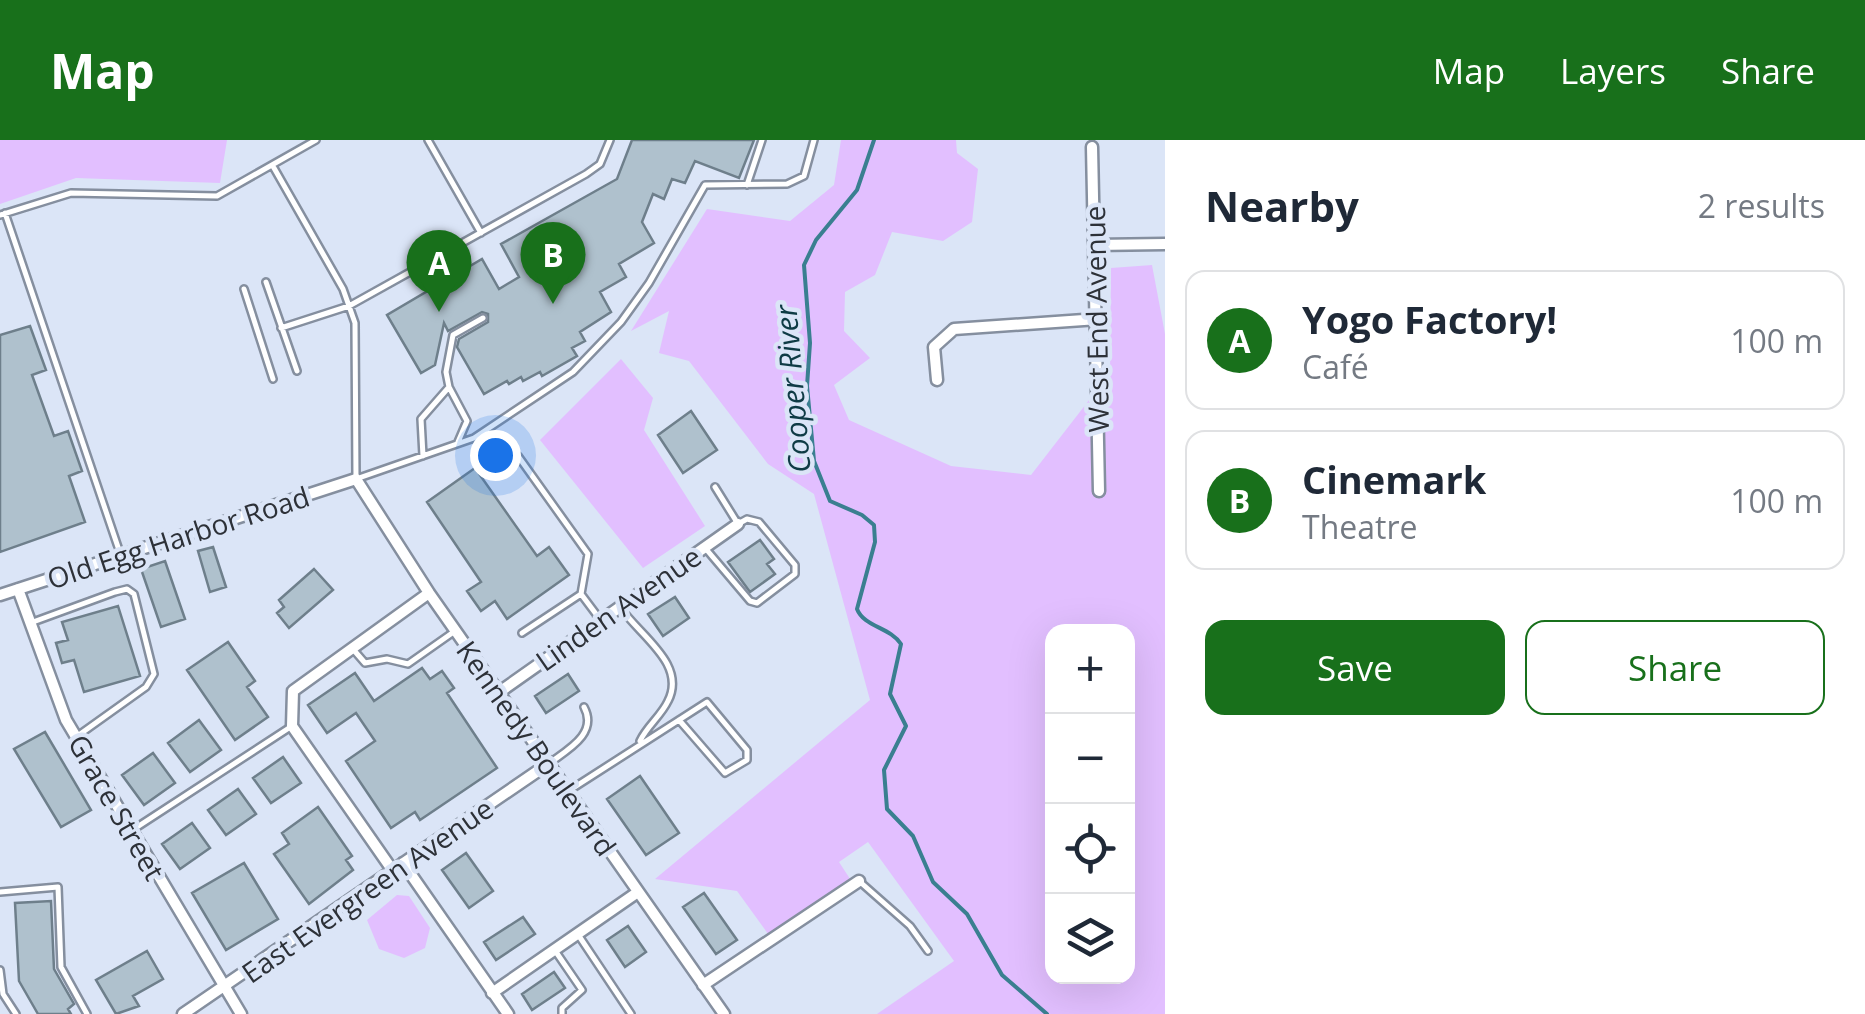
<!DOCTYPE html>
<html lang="en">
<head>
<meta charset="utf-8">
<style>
	body { margin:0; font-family:"Open Sans",sans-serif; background:#f2f2f3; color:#1f2937 }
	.controls { position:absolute; right:30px; bottom:30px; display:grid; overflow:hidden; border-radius:20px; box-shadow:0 10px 40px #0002 }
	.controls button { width:90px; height:90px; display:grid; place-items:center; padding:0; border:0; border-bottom:2px solid #e0e1e3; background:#fff; color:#1f2937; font:50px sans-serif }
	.you { position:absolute; left:495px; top:315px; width:35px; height:35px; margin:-25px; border:8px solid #fff; border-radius:50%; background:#1a73e8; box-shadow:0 0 0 15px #1a73e833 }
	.badge { display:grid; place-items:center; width:65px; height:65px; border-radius:50%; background:#18701b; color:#fff; font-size:32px; font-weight:700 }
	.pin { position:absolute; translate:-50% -82px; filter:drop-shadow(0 2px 5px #0008) }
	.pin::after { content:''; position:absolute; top:52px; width:35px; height:30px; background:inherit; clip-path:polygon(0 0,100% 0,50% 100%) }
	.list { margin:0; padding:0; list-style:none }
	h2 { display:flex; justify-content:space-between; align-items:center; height:130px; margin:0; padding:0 40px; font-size:42px }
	h2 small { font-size:32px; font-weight:400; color:#747a83 }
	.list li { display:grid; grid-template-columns:65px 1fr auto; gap:30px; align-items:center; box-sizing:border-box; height:140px; margin:0 20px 20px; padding:0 20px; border:2px solid #e0e1e3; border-radius:20px }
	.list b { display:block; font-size:38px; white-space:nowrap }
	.list p { margin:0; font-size:32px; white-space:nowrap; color:#747a83 }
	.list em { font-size:32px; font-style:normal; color:#747a83 }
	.actions { display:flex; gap:20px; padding:30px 40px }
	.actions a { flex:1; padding:22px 0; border:2px solid #18701b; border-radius:20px; text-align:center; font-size:35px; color:#18701b }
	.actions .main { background:#18701b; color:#fff }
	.icon { flex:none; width:55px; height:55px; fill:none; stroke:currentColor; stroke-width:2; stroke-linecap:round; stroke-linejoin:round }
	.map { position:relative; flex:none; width:1165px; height:874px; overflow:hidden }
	header { display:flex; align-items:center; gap:60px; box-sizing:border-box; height:140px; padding:0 50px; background:#18701b; color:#fff }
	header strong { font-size:48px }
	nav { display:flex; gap:55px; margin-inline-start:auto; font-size:35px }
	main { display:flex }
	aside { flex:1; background:#fff }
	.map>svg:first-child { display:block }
	.green { fill:#e2bfff; fill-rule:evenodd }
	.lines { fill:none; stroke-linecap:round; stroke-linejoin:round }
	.stream { stroke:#3a7f90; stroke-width:4 }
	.building { fill:#afc1cd; stroke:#6e7f8b; stroke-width:2.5 }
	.service-casing { stroke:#858f9f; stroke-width:10 }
	.minor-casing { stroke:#858f9f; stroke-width:15 }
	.service { stroke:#fff; stroke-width:5 }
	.minor { stroke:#fff; stroke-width:10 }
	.labels { text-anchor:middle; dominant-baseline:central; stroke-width:9; stroke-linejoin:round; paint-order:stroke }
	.street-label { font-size:28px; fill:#2d3138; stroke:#dbe5f7 }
	.water-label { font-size:30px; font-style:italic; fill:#0f3b45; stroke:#dbe5f7 }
</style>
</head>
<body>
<header>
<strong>Map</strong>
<nav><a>Map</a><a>Layers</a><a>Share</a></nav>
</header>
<main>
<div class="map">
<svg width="1165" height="874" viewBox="0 0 1165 874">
	<rect width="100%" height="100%" fill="#dbe5f7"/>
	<!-- green -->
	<path class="green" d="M0 0H227L220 43 76 38 0 64Z
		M841 0H956L957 13 978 29 972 82 943 101 892 92 875 135 845 152 844 191 870 218 834 245 849 280 951 326 1031 335 1110 233 1111 128 1152 125 1165 194V874H877L954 821 868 702 839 722 854 745 771 798 737 751 655 739 870 560 814 354 768 324 689 221 659 213 669 171 631 191 707 69 790 81 834 45ZM1052 492H1128V836H1052Z
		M621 219 653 258 644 290 705 386 643 428 540 300Z
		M397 755 409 756 430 788 425 808 404 818 379 809 367 780Z"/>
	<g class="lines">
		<!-- stream -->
		<path class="stream" d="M874 0 857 50 816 100 804 125 810 203 807 246 814 321 830 361 862 375 874 385 875 402 857 469C864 487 890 487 901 504L890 554 906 586 884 630 887 669 913 696 933 742 967 774 1002 835 1047 874"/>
	</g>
	<!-- building -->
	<path class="building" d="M632 0H754L739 38 695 21 685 43 672 39 664 59 653 54 642 82 654 103 619 124 626 137 600 152 611 172 580 192 585 201 572 208 577 216 542 236 540 232 523 241 521 237 509 244 507 241 484 254 457 207 459 199 488 182V174L482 172 448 191 444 183 435 225 421 233 387 175 482 119 499 149 519 137 501 104 617 39Z
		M30 186 46 230 32 235 54 296 68 291 82 331 69 336 85 382 0 412V195Z
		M691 271 717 310 683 333 658 295Z
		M475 328 537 416 549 407 569 435 507 479 495 461 481 471 467 451 481 442 427 362Z
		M760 400 774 419 767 424 775 434 750 452 728 422Z
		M213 407 226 447 210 452 198 411Z
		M165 421 185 479 161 487 141 429Z
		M314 429 333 450 289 488 277 473 284 467 279 460Z
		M675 457 689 478 663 496 648 474Z
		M118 466 140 536 84 552 74 520 62 523 56 503 68 500 62 482Z
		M228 502 255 541 247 547 268 577 235 600 187 530Z
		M422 528 430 539 442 531 454 548 447 553 497 628 420 680 415 672 391 688 346 621 375 601 356 573 327 593 308 565 355 533 374 561Z
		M568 534 579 551 546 573 535 556Z
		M199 580 221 610 190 632 168 603Z
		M45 592 91 670 61 687 14 609Z
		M153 613 175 643 144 665 122 635Z
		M283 617 301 643 271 663 253 638Z
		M640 636 679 693 646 715 607 659Z
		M238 649 256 674 226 695 208 670Z
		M318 667 352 716 346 720 353 730 309 764 274 714 289 704 282 693Z
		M192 683 210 708 180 729 162 704Z
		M466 713 493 751 469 768 442 730Z
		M244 723 278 779 226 810 192 753Z
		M704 753 737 800 716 814 683 767Z
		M51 761 54 829 74 864 68 869 71 874H38L19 841 15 763Z
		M523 777 535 794 496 820 484 802Z
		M628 786 646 812 625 827 607 800Z
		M147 811 163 839 133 856 139 866 116 874 96 840Z
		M554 832 565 848 532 870 522 854Z"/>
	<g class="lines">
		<defs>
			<path id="service" d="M428 0 481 93
				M274 28 343 149 355 183 356 339 474 298 573 232 621 182 649 143 705 45 787 44 804 36 814 0
				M747 45 762 0
				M5 73 120 413
				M0 75 71 53 217 56 316 0
				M266 142 297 231
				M244 149 273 239
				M281 188 349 166 586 34 600 24 610 0
				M449 247 446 232 453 195 483 178
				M423 316 421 279 449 247 467 281 458 302
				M518 316 588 414 581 454
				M706 409 750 461 757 463 795 434V425L759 382 747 379 738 384 715 347
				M620 467C640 496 687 524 668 561 661 576 647 586 640 601
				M33 482 115 452 127 449 134 454 154 534 146 547 76 597
				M522 493 581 454 599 478
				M352 508 365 523 387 519 408 524 455 491
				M551 622C569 609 598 593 584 567
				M570 650 707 562 747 610V620L725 633 679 580
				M131 691 292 586
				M859 741 910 786 928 811
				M0 752 58 747 61 827 87 874
				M579 796 631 874
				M556 812 582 850 562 868V874
				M0 830 3 854 16 874"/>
			<path id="minor" d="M1092 7 1099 351
				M1095 105 1165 104
				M937 240 934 207 954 189 1098 179
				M18 449 66 580 241 874
				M0 455 356 339 429 453 724 874
				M498 553 738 384
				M403 723 508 874
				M393 731 292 586 293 551 429 453
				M703 845 859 741
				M492 853 638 752
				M183 874 548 624"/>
		</defs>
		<!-- service casing -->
		<use href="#service" class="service-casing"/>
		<!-- minor casing -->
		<use href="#minor" class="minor-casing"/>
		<!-- service -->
		<use href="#service" class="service"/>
		<!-- minor -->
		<use href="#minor" class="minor"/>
	</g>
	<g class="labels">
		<!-- street labels -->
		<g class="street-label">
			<text transform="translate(1096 179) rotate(-91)">West End Avenue</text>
			<text transform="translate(178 397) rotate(-18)">Old Egg Harbor Road</text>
			<text transform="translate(618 468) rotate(-35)">Linden Avenue</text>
			<text transform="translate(537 608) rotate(55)">Kennedy Boulevard</text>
			<text transform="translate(117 667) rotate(60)">Grace Street</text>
			<text transform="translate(367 750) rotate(-35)">East Evergreen Avenue</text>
		</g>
		<!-- water labels -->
		<g class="water-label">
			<text transform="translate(792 249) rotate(-95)">Cooper River</text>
		</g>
	</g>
</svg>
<div class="controls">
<button>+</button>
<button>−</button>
<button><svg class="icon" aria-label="locate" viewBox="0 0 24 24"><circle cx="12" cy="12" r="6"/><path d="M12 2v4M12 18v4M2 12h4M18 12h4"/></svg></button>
<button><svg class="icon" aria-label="layers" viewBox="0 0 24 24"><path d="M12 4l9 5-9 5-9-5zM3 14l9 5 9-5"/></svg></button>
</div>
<div class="you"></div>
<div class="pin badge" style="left:439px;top:172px">A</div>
<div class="pin badge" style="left:553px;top:164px">B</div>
</div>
<aside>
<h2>Nearby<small>2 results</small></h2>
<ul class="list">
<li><span class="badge">A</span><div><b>Yogo Factory!</b><p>Café</p></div><em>100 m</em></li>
<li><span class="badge">B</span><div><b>Cinemark</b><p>Theatre</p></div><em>100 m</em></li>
</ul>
<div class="actions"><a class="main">Save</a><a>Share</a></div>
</aside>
</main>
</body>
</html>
